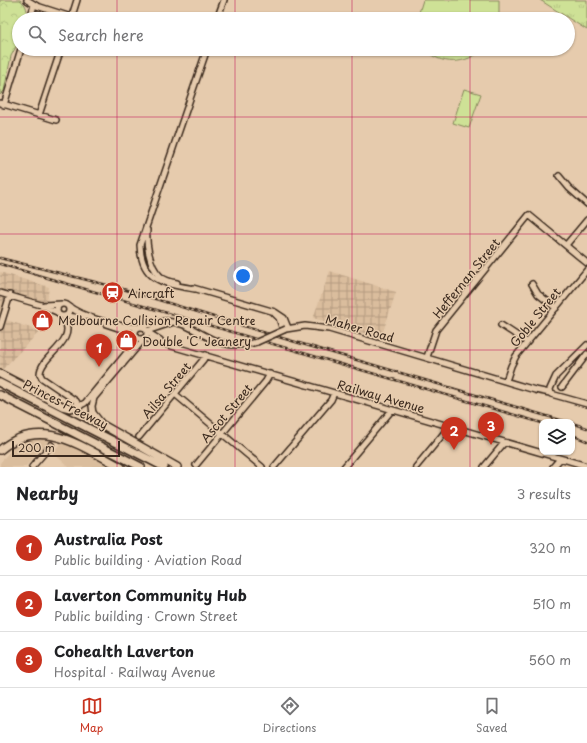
<!DOCTYPE html>
<html lang="en">
<head>
<meta charset="utf-8">
<style>
	body { margin:0; font-family:"Playpen Sans",sans-serif; background:#f6f6f6; color:#202124 }
	.controls { position:absolute; right:12px; bottom:12px; display:grid; overflow:hidden; border-radius:8px; box-shadow:0 1px 3px #0004 }
	.controls button { width:36px; height:36px; display:grid; place-items:center; padding:0; border:0; border-bottom:1px solid #e0e0e0; background:#fff; color:#202124; font:20px sans-serif }
	.scale { position:absolute; left:12px; bottom:10px; width:108px; box-sizing:border-box; padding-left:4px; border:2px solid #3b2a1e; border-top:0; font-size:11px; line-height:14px; white-space:nowrap; color:#3b2a1e; -webkit-text-stroke:3px #e6cbad; paint-order:stroke }
	.you { position:absolute; left:243px; top:276px; width:14px; height:14px; margin:-10px; border:3px solid #fff; border-radius:50%; background:#1a73e8; box-shadow:0 0 0 6px #1a73e833 }
	.badge { display:grid; place-items:center; width:26px; height:26px; border-radius:50%; background:#c8321e; color:#fff; font-size:13px; font-weight:700 }
	.pin { position:absolute; translate:-50% -33px; filter:drop-shadow(0 1px 2px #0008) }
	.pin::after { content:''; position:absolute; top:21px; width:14px; height:12px; background:inherit; clip-path:polygon(0 0,100% 0,50% 100%) }
	.list { margin:0; padding:0; list-style:none }
	h2 { display:flex; justify-content:space-between; align-items:center; height:52px; margin:0; padding:0 16px; font-size:17px }
	h2 small { font-size:13px; font-weight:400; color:#757577 }
	.list li { display:grid; grid-template-columns:26px 1fr auto; gap:12px; align-items:center; box-sizing:border-box; height:56px; padding:0 16px; border-top:1px solid #e0e0e0 }
	.list b { display:block; font-size:15px; white-space:nowrap }
	.list p { margin:0; font-size:13px; white-space:nowrap; color:#757577 }
	.list em { font-size:13px; font-style:normal; color:#757577 }
	.icon { flex:none; width:22px; height:22px; fill:none; stroke:currentColor; stroke-width:2; stroke-linecap:round; stroke-linejoin:round }
	.map { position:relative; flex:none; width:587px; height:467px; overflow:hidden }
	.search { position:absolute; background:#fff; box-shadow:0 1px 3px #0004; left:12px; right:12px; top:12px; height:44px; display:flex; align-items:center; gap:10px; box-sizing:border-box; padding:0 14px; border-radius:22px; color:#757577; font-size:15px }
	.sheet { height:220px; background:#fff }
	nav { display:flex; justify-content:space-around; align-items:center; box-sizing:border-box; height:56px; border-top:1px solid #e0e0e0; background:#fff; font-size:11px; color:#757577 }
	nav a { display:grid; justify-items:center; gap:2px }
	nav .on { color:#c8321e }
	.map>svg:first-child { display:block }
	.built { fill:#dabd9d }
	.industrial { fill:url(#industrial-grid) }
	.grass { fill:url(#grass-tufts); stroke:#84865a }
	.park { fill:url(#park-crowns); stroke:#84865a }
	.pitch { fill:#cee196; stroke:#84865a }
	.lines { fill:none; stroke-linecap:round; stroke-linejoin:round }
	.minor-casing { stroke:#3b2a1e; stroke-width:8 }
	.highway-casing { stroke:#3b2a1e; stroke-width:10 }
	.minor { stroke:#e6cbad; stroke-width:5 }
	.highway { stroke:#e6cbad; stroke-width:7 }
	.rail-casing { stroke:#3b2a1e; stroke-width:2.5 }
	.rail { stroke:#e6cbad; stroke-width:1; stroke-dasharray:3; stroke-linecap:butt }
	.minor-bridge-casing { stroke:#3b2a1e; stroke-width:8; stroke-linecap:butt }
	.minor-bridge { stroke:#e6cbad; stroke-width:5 }
	.grid { fill:none; stroke:#c2185b; stroke-width:1; stroke-opacity:0.55 }
	.labels { text-anchor:middle; dominant-baseline:central; stroke-width:3; stroke-linejoin:round; paint-order:stroke }
	.street-label { font-size:12px; fill:#3b2a1e; stroke:#e6cbad }
	.poi-label { font-size:12px; fill:#3b2a1e; stroke:#e6cbad; text-anchor:start }
</style>
</head>
<body>
<div class="map">
<svg width="587" height="467" viewBox="0 0 587 467">
	<defs>
		<pattern id="industrial-grid" width="8" height="8" patternUnits="userSpaceOnUse"><rect width="8" height="8" fill="#dabd9d"/><path d="M0 4h8M4 0v8" fill="none" stroke="#b29a7f"/></pattern>
		<pattern id="grass-tufts" width="24" height="20" patternUnits="userSpaceOnUse"><rect width="24" height="20" fill="#cee196"/><path d="M3 7l-1-3M5 7V3M7 7l1-3M15 17l-1-3M17 17v-4M19 17l1-3" fill="none" stroke="#b2c181"/></pattern>
		<pattern id="park-crowns" width="20" height="18" patternUnits="userSpaceOnUse"><rect width="20" height="18" fill="#cee196"/><path d="M2 6a3 3 0 1 1 6 0M12 15a3 3 0 1 1 6 0" fill="none" stroke="#b2c181"/></pattern>
	</defs>
	<rect width="100%" height="100%" fill="#e6cbad"/>
	<filter id="ink" filterUnits="userSpaceOnUse"><feTurbulence type="fractalNoise" baseFrequency=".025" numOctaves="2"/><feDisplacementMap in="SourceGraphic" scale="8" xChannelSelector="R" yChannelSelector="G"/><feConvolveMatrix kernelMatrix="1 2 1 2 8 2 1 2 1" color-interpolation-filters="sRGB"/></filter>
	<g filter="url(#ink)">
		<!-- built -->
		<path class="built" d="M40 438 49 440 25 467H0V463L15 445Z
			M61 443H68L109 464 106 467H69L52 452Z"/>
		<!-- industrial -->
		<path class="industrial" d="M330 271 396 292 381 338 313 318Z
			M0 272 49 287 46 309 12 299 6 320 40 331 3 369 0 368Z"/>
		<!-- grass -->
		<path class="grass" d="M540 0H587V30Z"/>
		<!-- park -->
		<path class="park" d="M0 0H20C27 5 28 11 26 19H19V41L11 56 4 91 0 95Z"/>
		<!-- pitch -->
		<path class="pitch" d="M423 0H499V19H417Z
			M424 49H483C466 65 441 66 424 49Z
			M464 89 481 94 469 128 453 123Z"/>
		<g class="lines">
			<defs>
				<path id="minor" d="M27 0 37 6 71 17
					M30 19 34 5
					M71 19 77 0
					M217 19 224 0
					M0 103 56 120
					M4 105 21 49
					M39 115 61 49
					M559 176 569 188 587 204
					M147 230C146 243 149 266 160 276 164 280 171 282 177 283
					M566 245 587 220
					M532 284 538 294 556 308
					M193 288 275 312 284 318 288 328
					M195 289C166 284 141 282 140 245L207 49
					M0 293 41 305 57 312
					M57 310a6 6 0 1 1 12 0a6 6 0 1 1-12 0Z
					M44 305 62 304
					M67 305C81 317 120 328 139 327
					M274 313 279 318 283 330
					M65 316 64 319C78 342 40 356 40 374L42 378 76 401 79 406 85 403 133 345 136 336
					M67 316 83 318
					M106 324 130 332 135 336
					M501 325 527 342
					M135 333a6 6 0 1 1 12 0a6 6 0 1 1-12 0Z
					M0 327 10 295
					M139 327C143 325 147 325 151 324 156 324 161 321 166 321 201 323 212 355 257 342
					M286 329 305 326 329 329 535 390 550 393
					M147 331 171 323
					M147 332 160 340
					M144 338 587 466
					M587 345 556 376 550 389 551 394 587 404
					M427 357 436 330 529 215 587 263
					M506 381 511 366 516 356 587 270
					M562 387 587 354
					M175 394 262 467
					M93 414 92 406 94 398 144 339
					M139 437 203 360 206 355
					M196 465 266 381 270 374
					M32 467 51 445
					M274 467 331 400 334 393
					M344 467 392 410
					M416 467 449 427
					M484 467 504 443
					M553 467 560 459"/>
				<path id="highway" d="M0 374 62 406 70 408 79 406
					M0 383 164 467
					M0 395 141 467
					M93 414 101 424 177 467
					M0 450C41 415 82 447 121 467"/>
			</defs>
			<!-- minor casing -->
			<use href="#minor" class="minor-casing"/>
			<!-- highway casing -->
			<use href="#highway" class="highway-casing"/>
			<!-- minor -->
			<use href="#minor" class="minor"/>
			<!-- highway -->
			<use href="#highway" class="highway"/>
			<defs>
				<path id="rail" d="M0 258 123 289 282 338 567 422
					M0 264 542 423
					M572 423 587 428
					M572 435 587 441"/>
			</defs>
			<!-- rail casing -->
			<use href="#rail" class="rail-casing"/>
			<!-- rail -->
			<use href="#rail" class="rail"/>
			<defs>
				<path id="minor-bridge" d="M257 342 286 329"/>
			</defs>
			<!-- minor-bridge casing -->
			<use href="#minor-bridge" class="minor-bridge-casing"/>
			<!-- minor-bridge -->
			<use href="#minor-bridge" class="minor-bridge"/>
		</g>
	</g>
	<!-- grid -->
	<path class="grid" d="M117 0V19M235 0V19M352 0V19M470 0V19M117 49V467M235 49V467M352 49V467M470 49V467M0 117H587M0 234H587M0 350H587"/>
	<!-- icons -->
	<defs>
		<symbol id="station-disc" viewBox="-11 -11 22 22"><circle r="9.5" fill="#c8321e" stroke="#e6cbad"/><path d="M-3-6H3Q5-6 5-4V2Q5 4 3 4L4.5 6H3L1.5 4h-3L-3 6H-4.5L-3 4Q-5 4-5 2V-4Q-5-6-3-6ZM-3.5-4v3h7v-3ZM-3.5 1v1.5H-2V1ZM2 1v1.5H3.5V1Z" fill="#fff"/></symbol>
		<symbol id="shop-disc" viewBox="-11 -11 22 22"><circle r="9.5" fill="#c8321e" stroke="#e6cbad"/><path d="M-5-2.5h2.3a2.7 3.5 0 0 1 5.4 0H5L5.5 6h-11ZM-1.5-2.5h3a1.5 2.3 0 0 0-3 0Z" fill="#fff"/></symbol>
	</defs>
	<g fill-rule="evenodd">
		<use href="#station-disc" x="100" y="280" width="25" height="25"/>
		<use href="#shop-disc" x="30" y="308" width="25" height="25"/>
		<use href="#shop-disc" x="114" y="328" width="25" height="25"/>
	</g>
	<g class="labels">
		<!-- street labels -->
		<g class="street-label">
			<text transform="translate(466 278) rotate(-51)">Heffernan Street</text>
			<text transform="translate(535 317) rotate(-51)">Goble Street</text>
			<text transform="translate(360 328) rotate(16)">Maher Road</text>
			<text transform="translate(166 390) rotate(-50)">Ailsa Street</text>
			<text transform="translate(381 396) rotate(16)">Railway Avenue</text>
			<text transform="translate(66 404) rotate(27)">Princes Freeway</text>
			<text transform="translate(226 413) rotate(-50)">Ascot Street</text>
		</g>
		<!-- poi labels -->
		<g class="poi-label">
			<text x="128" y="293">Aircraft</text>
			<text x="58" y="320">Melbourne Collision Repair Centre</text>
			<text x="142" y="341">Double 'C' Jeanery</text>
		</g>
	</g>
</svg>
<div class="controls">
<button><svg class="icon" aria-label="layers" viewBox="0 0 24 24"><path d="M12 4l9 5-9 5-9-5zM3 14l9 5 9-5"/></svg></button>
</div>
<div class="scale">200 m</div>
<div class="you"></div>
<div class="pin badge" style="left:99px;top:367px">1</div>
<div class="pin badge" style="left:454px;top:450px">2</div>
<div class="pin badge" style="left:491px;top:445px">3</div>
<div class="search"><svg class="icon" aria-label="search" viewBox="0 0 24 24"><circle cx="10" cy="10" r="6"/><path d="M15 15l6 6"/></svg>Search here</div>
</div>
<section class="sheet">
<h2>Nearby<small>3 results</small></h2>
<ul class="list">
<li><span class="badge">1</span><div><b>Australia Post</b><p>Public building · Aviation Road</p></div><em>320 m</em></li>
<li><span class="badge">2</span><div><b>Laverton Community Hub</b><p>Public building · Crown Street</p></div><em>510 m</em></li>
<li><span class="badge">3</span><div><b>Cohealth Laverton</b><p>Hospital · Railway Avenue</p></div><em>560 m</em></li>
</ul>
</section>
<nav>
<a class="on"><svg class="icon" aria-label="map" viewBox="0 0 24 24"><path d="M3 6l6-2 6 2 6-2v14l-6 2-6-2-6 2zM9 4v14M15 6v14"/></svg>Map</a>
<a><svg class="icon" aria-label="directions" viewBox="0 0 24 24"><path d="M12 3l9 9-9 9-9-9zM9 14v-3h6M13 9l2 2-2 2"/></svg>Directions</a>
<a><svg class="icon" aria-label="saved" viewBox="0 0 24 24"><path d="M7 4h10v16l-5-4-5 4z"/></svg>Saved</a>
</nav>
</body>
</html>
